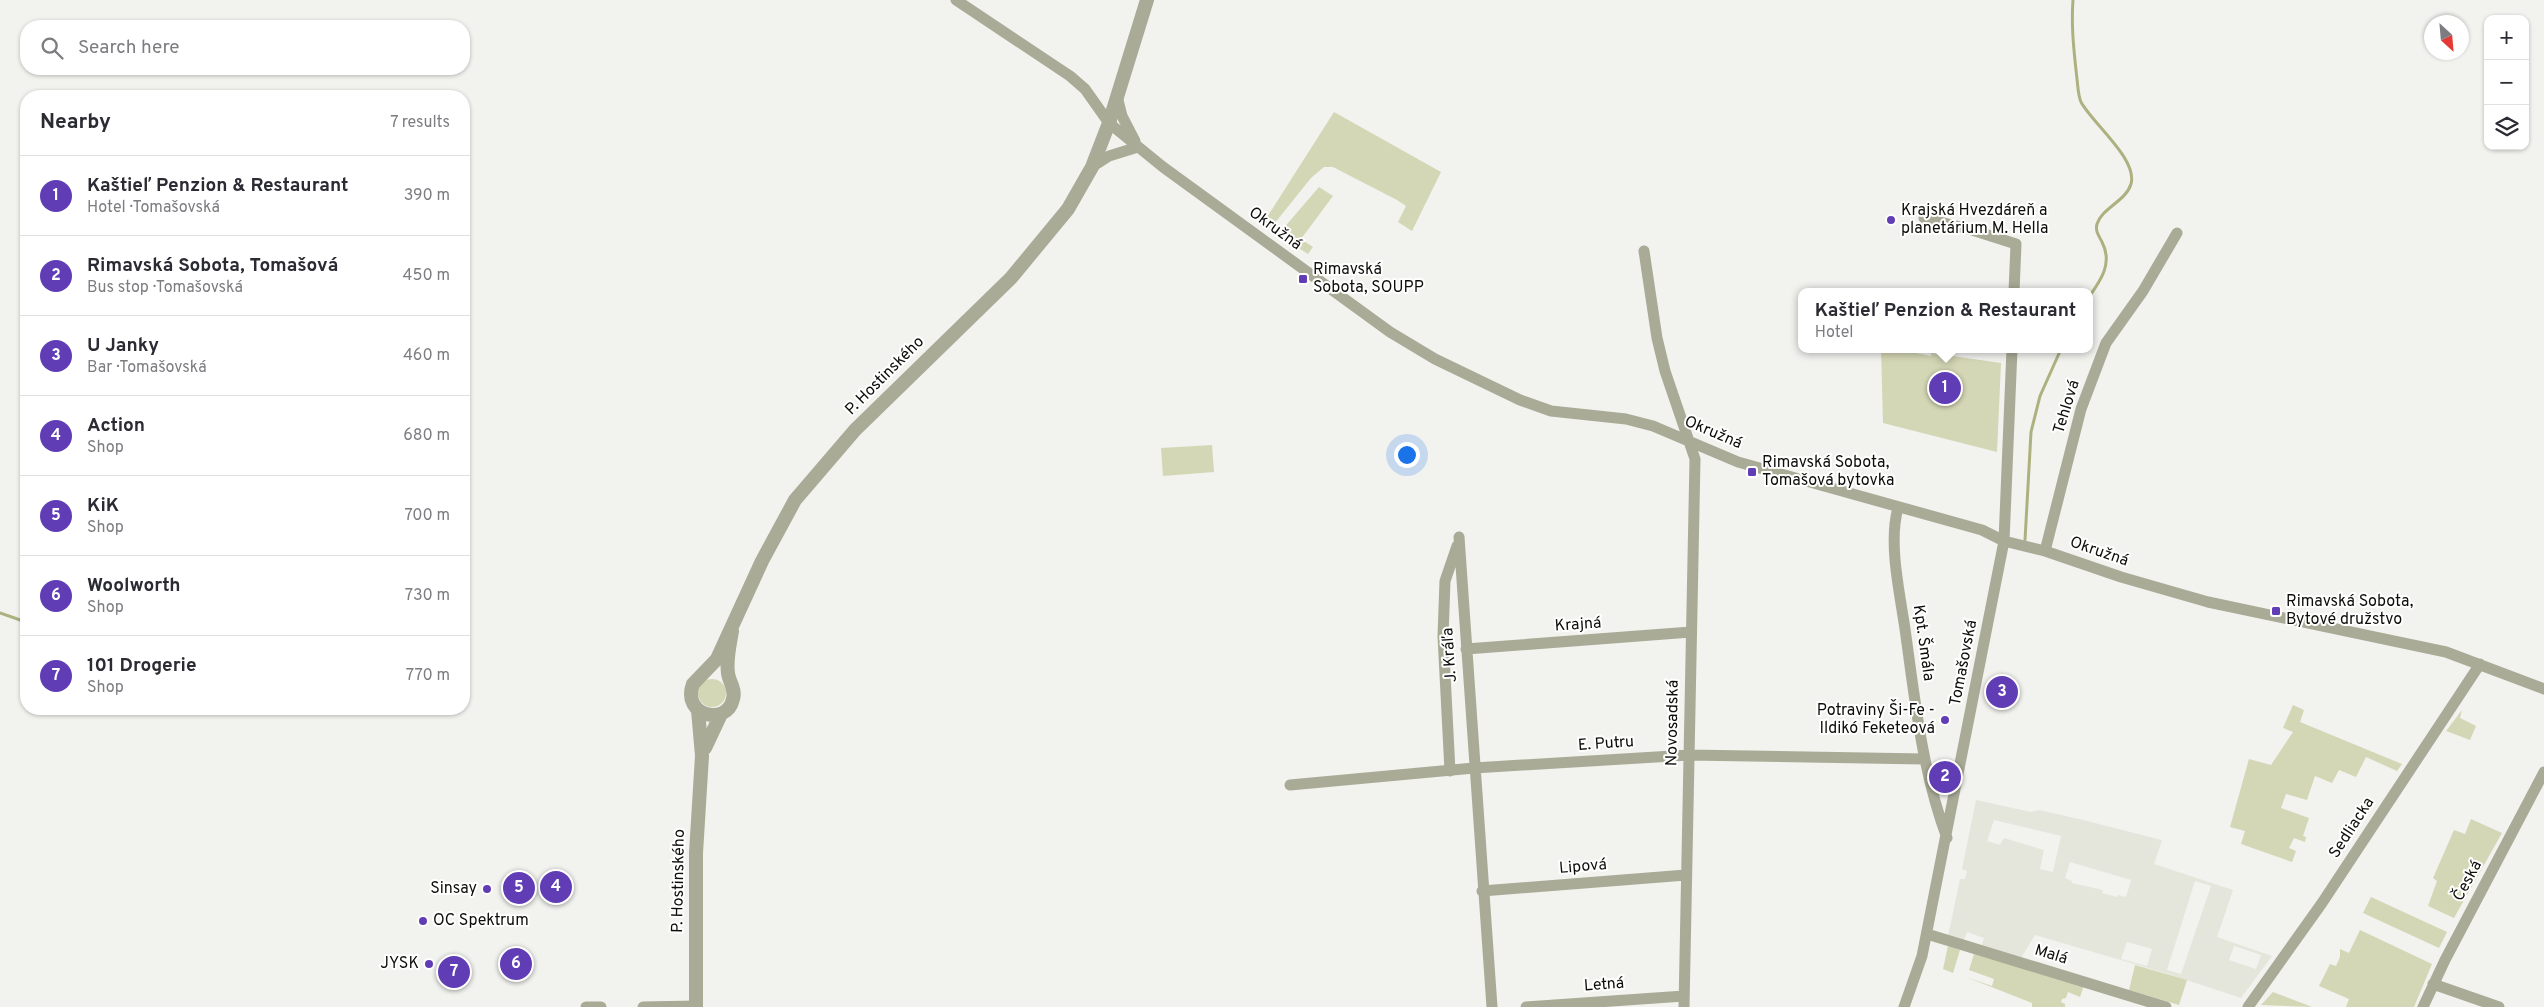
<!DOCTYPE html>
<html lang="en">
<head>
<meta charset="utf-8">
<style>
	body { margin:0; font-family:Overpass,sans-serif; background:#f2f2f3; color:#2b2b33 }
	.controls { position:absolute; right:15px; top:15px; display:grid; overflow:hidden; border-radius:10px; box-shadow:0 1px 4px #0004 }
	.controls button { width:45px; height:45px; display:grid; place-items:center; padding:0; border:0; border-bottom:1px solid #e1e1e2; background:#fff; color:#2b2b33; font:25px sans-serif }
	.compass { position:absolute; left:2424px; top:15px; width:45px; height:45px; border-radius:50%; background:#fff; box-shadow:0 1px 4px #0004; rotate:154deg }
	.you { position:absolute; left:1406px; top:454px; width:18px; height:18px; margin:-12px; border:4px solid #fff; border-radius:50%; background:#1a73e8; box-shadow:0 0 0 8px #1a73e833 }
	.badge { display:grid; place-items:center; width:32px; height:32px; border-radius:50%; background:#603db5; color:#fff; font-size:16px; font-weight:700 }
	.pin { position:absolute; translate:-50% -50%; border:2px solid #fff; box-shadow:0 1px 5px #0006 }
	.popup { position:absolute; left:1798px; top:288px; width:295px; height:65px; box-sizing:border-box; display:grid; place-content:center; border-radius:10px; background:#fff; filter:drop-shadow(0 1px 4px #0005); font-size:16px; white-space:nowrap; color:#7c7c81 }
	.popup b { font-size:19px; color:#2b2b33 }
	.popup::after { content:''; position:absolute; left:50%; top:100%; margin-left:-10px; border:10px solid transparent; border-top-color:#fff }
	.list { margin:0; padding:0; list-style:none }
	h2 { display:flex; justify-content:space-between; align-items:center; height:65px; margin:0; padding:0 20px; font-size:21px }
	h2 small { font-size:16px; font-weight:400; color:#7c7c81 }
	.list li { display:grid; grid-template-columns:32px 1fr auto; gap:15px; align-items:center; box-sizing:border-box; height:80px; padding:0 20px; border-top:1px solid #e1e1e2 }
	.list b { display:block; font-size:19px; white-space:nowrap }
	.list p { margin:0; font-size:16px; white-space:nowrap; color:#7c7c81 }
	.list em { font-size:16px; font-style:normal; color:#7c7c81 }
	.icon { flex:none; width:28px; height:28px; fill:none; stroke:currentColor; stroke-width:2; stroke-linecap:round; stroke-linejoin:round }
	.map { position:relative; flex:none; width:2544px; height:1007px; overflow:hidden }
	.search { position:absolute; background:#fff; box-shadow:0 1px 4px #0004; left:20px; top:20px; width:450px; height:55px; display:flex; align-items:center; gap:12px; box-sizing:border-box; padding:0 18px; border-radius:20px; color:#7c7c81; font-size:19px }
	.panel { position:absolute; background:#fff; box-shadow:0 1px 4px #0004; left:20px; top:90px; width:450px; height:625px; border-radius:20px }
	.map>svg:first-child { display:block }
	.built { fill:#e5e6db; fill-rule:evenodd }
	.green { fill:#d4d7b5 }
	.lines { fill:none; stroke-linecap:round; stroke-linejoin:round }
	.stream { stroke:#adb180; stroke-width:3 }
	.minor { stroke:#a9ab96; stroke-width:11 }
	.tertiary { stroke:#a9ab96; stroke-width:14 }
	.poi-dot { fill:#603db5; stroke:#fffffe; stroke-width:2 }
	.labels { text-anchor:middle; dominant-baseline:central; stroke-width:4; stroke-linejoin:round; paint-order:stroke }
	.poi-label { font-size:16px; fill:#0d0d0c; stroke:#fffffe; text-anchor:start }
	.street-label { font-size:16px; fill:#0d0d0c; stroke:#fffffe }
</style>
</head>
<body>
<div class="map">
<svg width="2544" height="1007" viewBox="0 0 2544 1007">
	<rect width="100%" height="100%" fill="#f2f2ef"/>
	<!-- built -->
	<path class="built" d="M1976 800 2031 812 2039 810 2079 819 2162 840 2154 864 2233 890 2217 937 2272 956 2241 998 2165 973 2035 935 2021 958 1982 945 1984 938 1967 932 1964 940 1948 936 1960 879H1965L1967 871 1962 869ZM1994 820 2061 836 2053 872 2040 869 2044 850 2004 838 2000 845 1987 841ZM2070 862 2131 880 2126 897 2118 895 2117 897 2102 893 2103 890 2072 883V881L2065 878ZM2195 881 2211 886 2181 974 2167 970ZM2127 942 2152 949 2147 966 2121 959ZM2234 946 2261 955 2256 969 2229 960Z"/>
	<!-- green -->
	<path class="green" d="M1334 112 1441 172 1412 231 1398 222 1406 206 1397 200 1333 167H1324L1311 178 1270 229 1262 225Z
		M1319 187 1333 196 1301 239 1313 247 1308 254 1281 237 1282 230Z
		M1881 349H1895L1931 356V353L2001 363 1997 452 1883 423Z
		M1212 445 1214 472 1163 476 1161 448Z
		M698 693a14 14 0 1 1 28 0a14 14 0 1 1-28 0Z
		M2293 705 2304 710 2300 722 2402 764 2397 771 2366 757 2356 777 2339 770 2332 783 2315 776 2307 800 2286 794 2281 808 2309 818 2303 836 2306 837 2305 842 2294 838 2289 848 2296 851 2292 862 2241 844 2245 831 2230 827 2249 759 2271 765 2293 732 2283 728Z
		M2462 710 2460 718 2476 726 2470 740 2446 731Z
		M2471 819 2502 833 2454 918 2428 906 2437 881 2433 878 2454 830 2465 834Z
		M2371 897 2447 932 2439 948 2363 913Z
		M2360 930 2432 964 2414 1007H2346L2349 999 2319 986 2330 964 2336 966 2340 957V949L2349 953Z
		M1948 946 1960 950 1953 973 1943 969Z
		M1974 954 2084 985 2080 997 2068 992 2066 998 2062 999 2061 1002 2065 1004V1007H2032V1003L1966 977 1992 986 1994 979 1969 970Z
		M2135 965 2187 980 2179 1005 2129 990Z
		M2273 992 2307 1005 2312 1007 2261 1005Z"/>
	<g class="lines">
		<!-- stream -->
		<path class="stream" d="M2073 0C2071 27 2074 52 2077 79 2078 87 2078 95 2081 102 2092 123 2138 159 2131 184 2126 201 2102 208 2097 224 2095 231 2099 236 2102 242 2113 263 2101 280 2089 297
			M2025 540 2031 432 2040 396 2061 349
			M0 613 26 622"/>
		<!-- minor -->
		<path class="minor" d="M956 0 1070 76 1085 89 1109 123 1163 167 1390 332 1435 359 1520 400 1551 411 1626 419 1653 426 1738 462 1982 530 2004 541 2045 551 2121 577 2208 602 2446 652 2544 689
			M1117 96 1122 116 1135 141
			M1092 167 1109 156 1138 147
			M1924 218 1972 230 2016 244 2014 292
			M1644 251 1657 338 1665 371 1695 459 1684 1007
			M1898 508C1888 543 1900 594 1905 629 1915 700 1922 771 1947 838
			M1459 537 1492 1007
			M2045 551 2081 409 2106 343 2143 291 2177 233
			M1466 649 1691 632
			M1450 771 1443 636 1445 581 1457 546
			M1290 785 1474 768 1689 755 1924 759
			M1482 891 1686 875
			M1927 934 2166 1007
			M2433 984 2499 1007
			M586 1007H601
			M643 1007 696 1006
			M1526 1007 1684 996
			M1904 1007 1922 956 2004 541 2012 349
			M2248 1007 2322 903 2480 664
			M2423 1007 2445 960 2544 772"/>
		<!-- tertiary -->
		<path class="tertiary" d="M732 631C730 644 726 659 728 673 729 682 736 689 733 699 727 727 681 716 693 684L717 659 762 561 795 500 855 430 1011 278 1068 209 1092 167 1109 123 1147 0
			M705 748 721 714
			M696 1007V853L702 756 698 710"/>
	</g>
	<!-- markers -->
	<g class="poi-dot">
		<circle cx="1891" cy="220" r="5"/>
		<rect x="1298" y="274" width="10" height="10" rx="2.5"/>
		<rect x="1747" y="467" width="10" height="10" rx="2.5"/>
		<rect x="2271" y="606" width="10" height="10" rx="2.5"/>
		<circle cx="1945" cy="720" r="5"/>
		<circle cx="487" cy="889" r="5"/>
		<circle cx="423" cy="921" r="5"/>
		<circle cx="429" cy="964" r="5"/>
	</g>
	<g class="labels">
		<!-- poi labels -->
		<g class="poi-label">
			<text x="1901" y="211">Krajská Hvezdáreň a<tspan x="1901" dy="18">planetárium M. Hella</tspan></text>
			<text x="1313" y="270">Rimavská<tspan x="1313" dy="18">Sobota, SOUPP</tspan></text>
			<text x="1762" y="463">Rimavská Sobota,<tspan x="1762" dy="18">Tomašová bytovka</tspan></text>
			<text x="2286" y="602">Rimavská Sobota,<tspan x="2286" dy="18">Bytové družstvo</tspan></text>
			<text x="1935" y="711" text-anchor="end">Potraviny Ši-Fe -<tspan x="1935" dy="18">Ildikó Feketeová</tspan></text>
			<text x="477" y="889" text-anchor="end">Sinsay</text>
			<text x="433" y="921">OC Spektrum</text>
			<text x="419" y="964" text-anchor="end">JYSK</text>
		</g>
		<!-- street labels -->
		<g class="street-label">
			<text transform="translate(1275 229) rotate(36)">Okružná</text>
			<text transform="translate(885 376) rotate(-45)">P. Hostinského</text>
			<text transform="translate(2067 407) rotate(-73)">Tehlová</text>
			<text transform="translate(1713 433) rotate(23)">Okružná</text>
			<text transform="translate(2099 552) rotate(19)">Okružná</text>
			<text transform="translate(1578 625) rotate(-4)">Krajná</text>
			<text transform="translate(1923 643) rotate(82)">Kpt. Šmála</text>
			<text transform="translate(1450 655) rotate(-94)">J. Kráľa</text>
			<text transform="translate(1964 663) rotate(-79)">Tomašovská</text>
			<text transform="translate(1673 723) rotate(-89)">Novosadská</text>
			<text transform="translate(1606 744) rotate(-4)">E. Putru</text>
			<text transform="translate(2352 828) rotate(-57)">Sedliacka</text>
			<text transform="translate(1583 867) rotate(-5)">Lipová</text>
			<text transform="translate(679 881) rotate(-89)">P. Hostinského</text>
			<text transform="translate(2468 881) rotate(-62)">Česká</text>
			<text transform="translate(2051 955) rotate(17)">Malá</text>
			<text transform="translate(1604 985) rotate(-4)">Letná</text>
		</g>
	</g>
</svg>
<div class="controls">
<button>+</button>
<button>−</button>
<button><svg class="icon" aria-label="layers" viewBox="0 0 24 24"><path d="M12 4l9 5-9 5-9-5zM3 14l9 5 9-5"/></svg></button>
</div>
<svg class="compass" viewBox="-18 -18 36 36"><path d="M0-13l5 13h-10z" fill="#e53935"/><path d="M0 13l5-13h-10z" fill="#7c7c81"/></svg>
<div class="you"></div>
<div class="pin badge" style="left:1945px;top:388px">1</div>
<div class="popup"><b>Kaštieľ Penzion &amp; Restaurant</b>Hotel</div>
<div class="pin badge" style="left:1945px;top:777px">2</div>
<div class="pin badge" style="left:2002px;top:692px">3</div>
<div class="pin badge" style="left:556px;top:887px">4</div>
<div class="pin badge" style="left:519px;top:888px">5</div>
<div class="pin badge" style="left:516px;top:964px">6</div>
<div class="pin badge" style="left:454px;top:972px">7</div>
<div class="search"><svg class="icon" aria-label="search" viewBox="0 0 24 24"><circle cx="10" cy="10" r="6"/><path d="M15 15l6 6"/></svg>Search here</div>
<section class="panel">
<h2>Nearby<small>7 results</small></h2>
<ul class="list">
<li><span class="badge">1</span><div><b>Kaštieľ Penzion &amp; Restaurant</b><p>Hotel · Tomašovská</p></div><em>390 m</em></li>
<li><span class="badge">2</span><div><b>Rimavská Sobota, Tomašová</b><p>Bus stop · Tomašovská</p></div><em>450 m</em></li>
<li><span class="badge">3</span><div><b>U Janky</b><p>Bar · Tomašovská</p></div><em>460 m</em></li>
<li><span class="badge">4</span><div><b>Action</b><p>Shop</p></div><em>680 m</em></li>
<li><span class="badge">5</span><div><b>KiK</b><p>Shop</p></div><em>700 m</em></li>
<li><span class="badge">6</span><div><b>Woolworth</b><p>Shop</p></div><em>730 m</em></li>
<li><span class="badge">7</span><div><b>101 Drogerie</b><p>Shop</p></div><em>770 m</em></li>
</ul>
</section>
</div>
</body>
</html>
